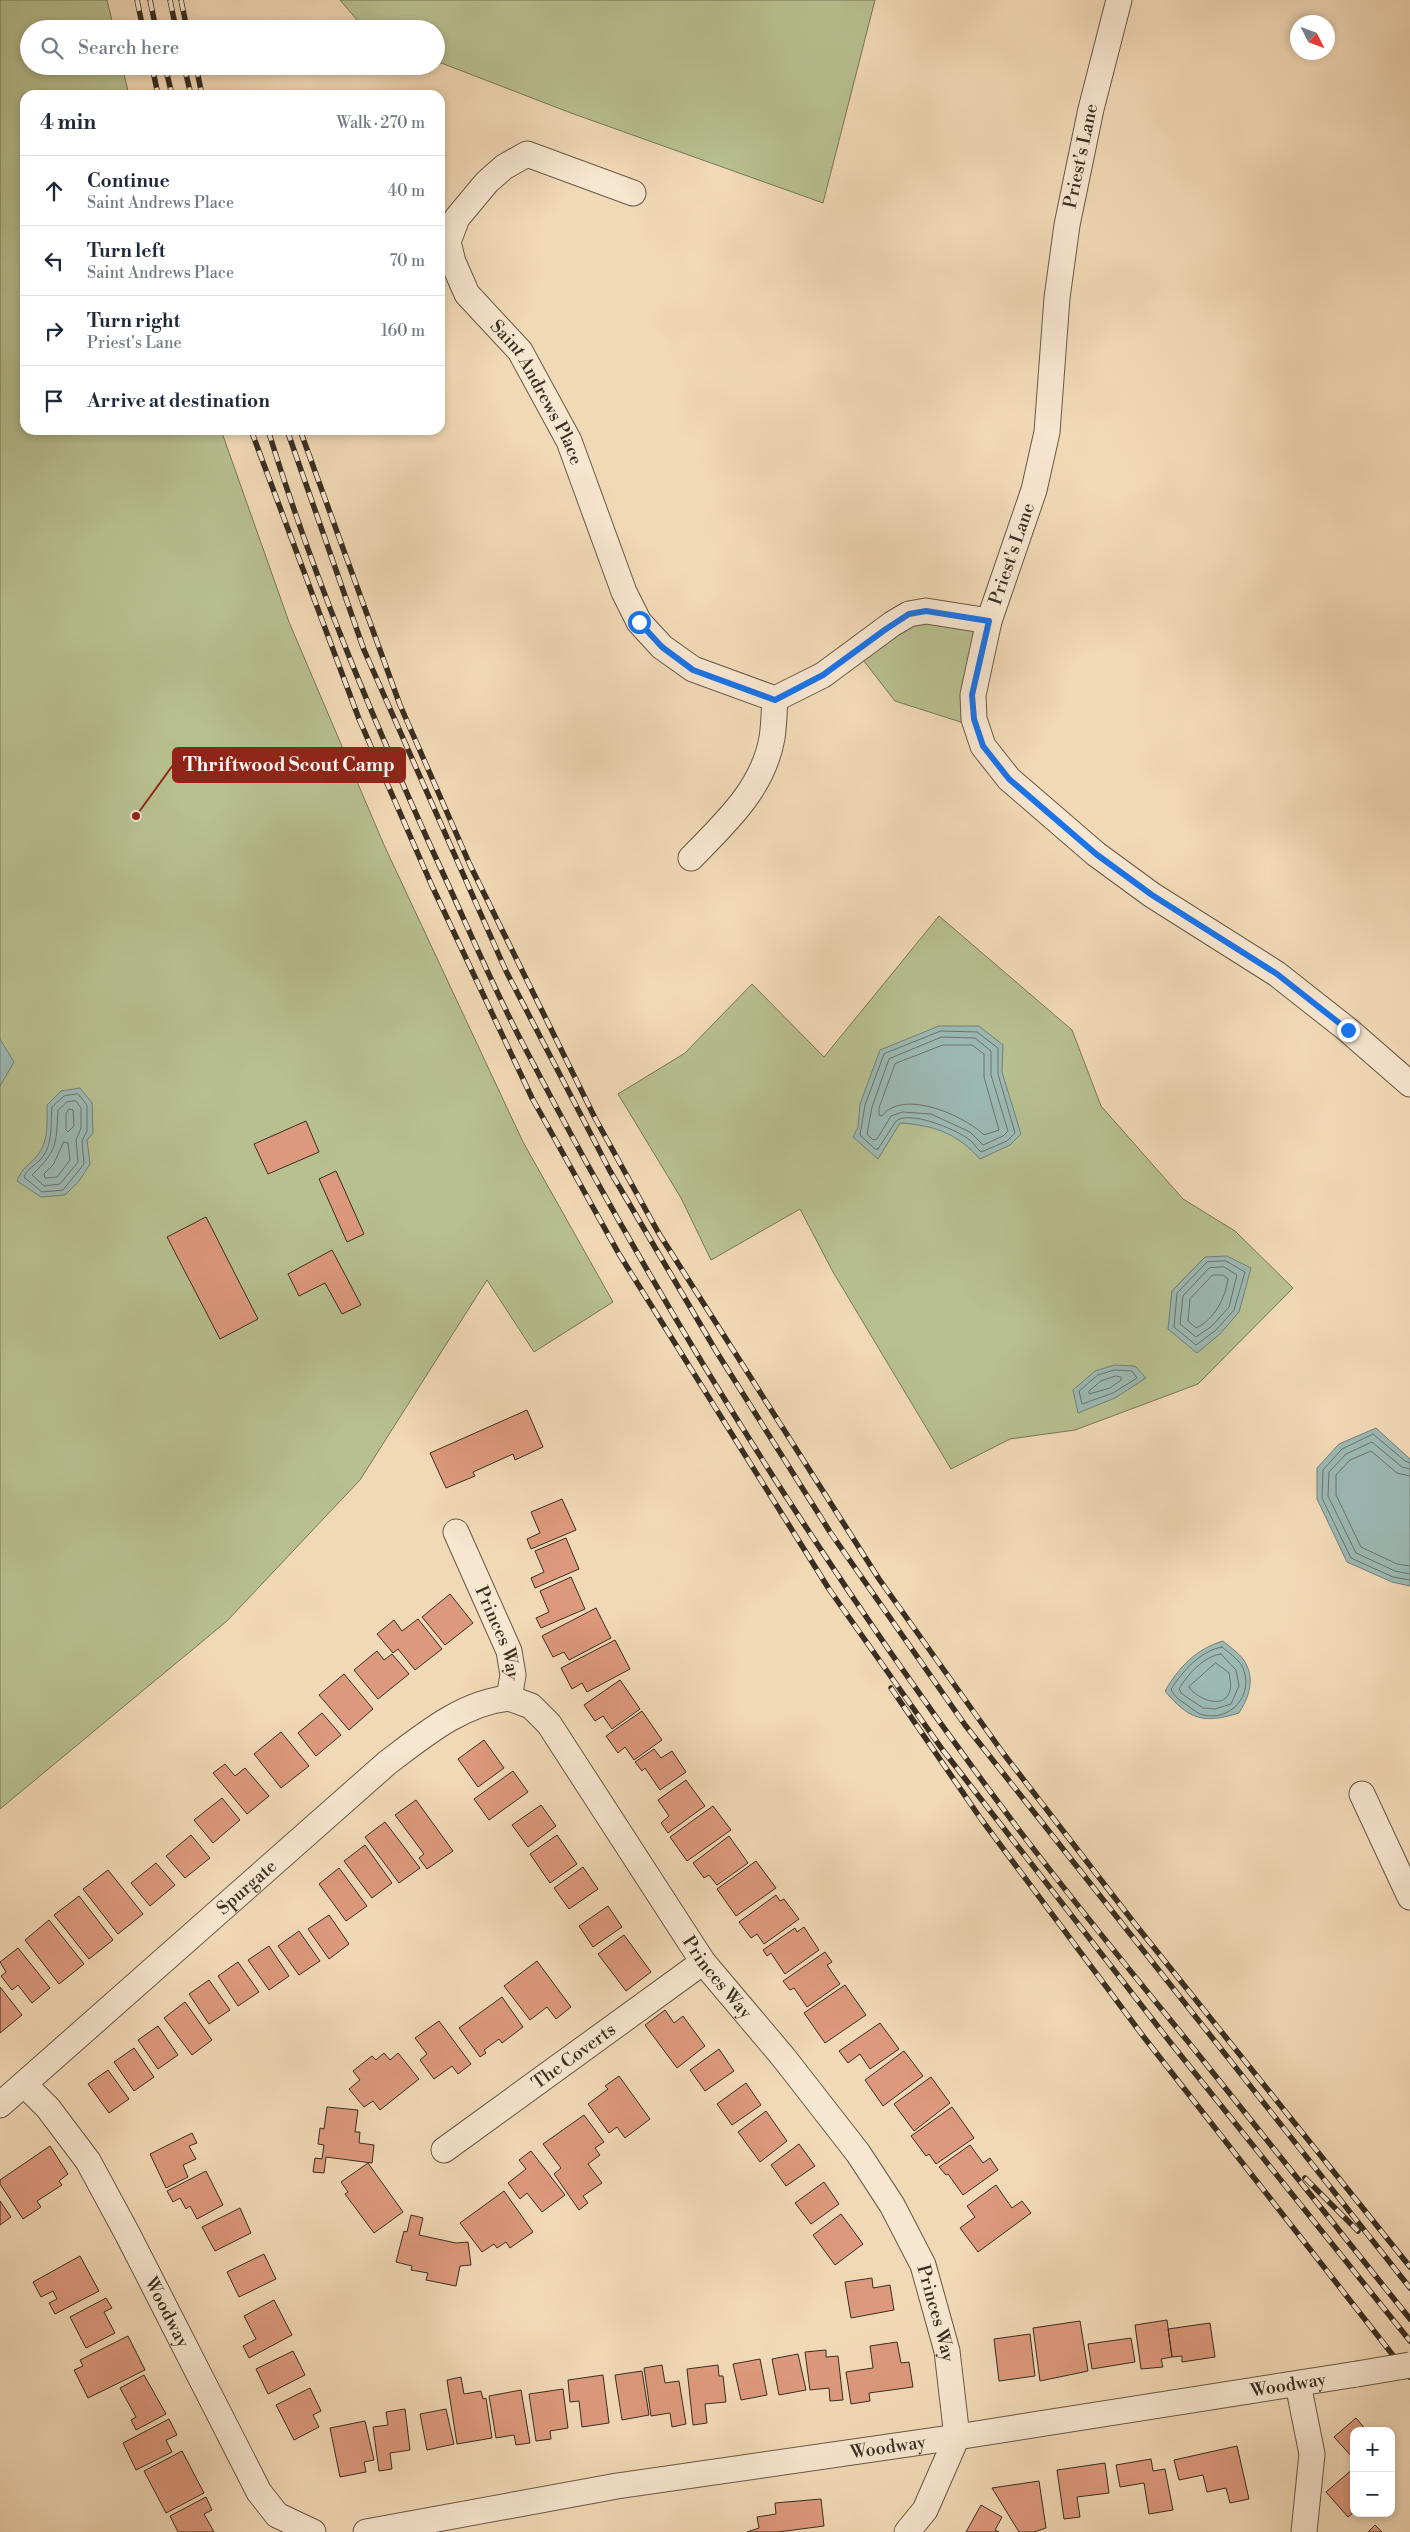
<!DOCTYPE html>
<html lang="en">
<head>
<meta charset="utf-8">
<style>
	body { margin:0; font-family:"Libre Bodoni",serif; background:#f2f2f3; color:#1f2937 }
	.controls { position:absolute; right:15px; bottom:15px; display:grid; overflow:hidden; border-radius:10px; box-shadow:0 2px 8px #0003 }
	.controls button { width:45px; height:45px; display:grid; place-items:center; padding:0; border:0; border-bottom:1px solid #e0e1e3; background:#fff; color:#1f2937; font:25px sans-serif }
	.compass { position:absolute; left:1290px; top:15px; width:45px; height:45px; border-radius:50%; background:#fff; box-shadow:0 2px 8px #0003; rotate:132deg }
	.stop { position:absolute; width:15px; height:15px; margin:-11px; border:4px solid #1a73e8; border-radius:50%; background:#fff }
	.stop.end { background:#1a73e8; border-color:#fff; box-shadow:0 1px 5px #0008 }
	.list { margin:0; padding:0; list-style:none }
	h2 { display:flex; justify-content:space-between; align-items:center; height:65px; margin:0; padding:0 20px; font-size:21px }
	h2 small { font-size:16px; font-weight:400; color:#747a83 }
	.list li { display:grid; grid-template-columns:32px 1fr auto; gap:15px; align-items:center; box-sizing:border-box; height:70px; padding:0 20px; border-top:1px solid #e0e1e3 }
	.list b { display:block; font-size:19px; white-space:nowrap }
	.list p { margin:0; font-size:16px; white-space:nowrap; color:#747a83 }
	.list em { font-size:16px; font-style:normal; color:#747a83 }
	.icon { flex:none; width:28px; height:28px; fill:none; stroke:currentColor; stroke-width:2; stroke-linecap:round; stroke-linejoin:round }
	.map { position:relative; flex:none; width:1410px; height:2532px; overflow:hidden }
	.search { position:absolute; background:#fff; box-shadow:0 2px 8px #0003; left:20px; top:20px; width:425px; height:55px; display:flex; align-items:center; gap:12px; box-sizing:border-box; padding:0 18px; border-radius:28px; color:#747a83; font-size:19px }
	.panel { position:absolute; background:#fff; box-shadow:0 2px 8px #0003; left:20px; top:90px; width:425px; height:345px; border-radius:15px }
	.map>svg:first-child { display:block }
	.green { fill:#b8c090; stroke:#787758; fill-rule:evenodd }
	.water { fill:#9cb9b4; stroke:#748179 }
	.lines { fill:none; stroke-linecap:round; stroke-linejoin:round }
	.shore { stroke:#6a746a; stroke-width:1 }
	.building { fill:#dd997d; stroke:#392e21 }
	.minor-casing { stroke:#675946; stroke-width:27 }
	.minor { stroke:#f7e6d0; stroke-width:25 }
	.rail-casing { stroke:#392e21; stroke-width:5.5 }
	.rail { stroke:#f7e6d0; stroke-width:4; stroke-dasharray:11; stroke-linecap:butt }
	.minor-bridge-casing { stroke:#675946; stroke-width:27; stroke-linecap:butt }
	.minor-bridge { stroke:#f7e6d0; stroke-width:25 }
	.route { stroke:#1a73e8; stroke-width:6 }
	.labels { text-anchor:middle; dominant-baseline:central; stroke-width:4; stroke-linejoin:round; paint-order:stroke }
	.street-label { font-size:18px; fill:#392e21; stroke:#f7e6d0 }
	.leader { fill:none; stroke:#8f2418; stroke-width:2 }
	.callout-dot { fill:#8f2418; stroke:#f7e6d0; stroke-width:2 }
	.callout { fill:#8f2418; stroke:#8f2418; stroke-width:2 }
	.callout-label { font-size:19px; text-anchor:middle; font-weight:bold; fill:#fff }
</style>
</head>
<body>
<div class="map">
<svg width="1410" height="2532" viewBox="0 0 1410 2532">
	<rect width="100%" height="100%" fill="#f2d9b6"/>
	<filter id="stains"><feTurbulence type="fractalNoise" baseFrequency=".004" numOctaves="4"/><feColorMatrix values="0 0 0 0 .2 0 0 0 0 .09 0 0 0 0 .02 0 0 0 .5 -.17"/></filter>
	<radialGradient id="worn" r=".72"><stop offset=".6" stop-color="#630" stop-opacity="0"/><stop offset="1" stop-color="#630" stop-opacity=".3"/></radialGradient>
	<!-- green -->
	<path class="green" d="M0 0H107L114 29H29V66H122L129 95H25V430H221L289 622 384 845 523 1142 613 1302 534 1352 487 1280 360 1480 227 1621 0 1809Z
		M340 0H875L823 203 571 113 436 61V29H365Z
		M989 621 967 724 895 701 856 651 892 624Z
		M939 916 1072 1030 1101 1106 1183 1199 1235 1231 1293 1288 1198 1384 1075 1430 1010 1439 951 1469 833 1272 800 1209 711 1260 681 1198 618 1094 685 1053 752 984 824 1057ZM1205 1257 1169 1329 1172 1291Z"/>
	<!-- water -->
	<path class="water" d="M939 1026H979L1003 1045 1002 1072 1021 1134 1010 1145 980 1159C957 1133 933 1125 900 1123L878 1159 853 1137 858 1127 860 1104 880 1050Z
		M0 1039 14 1062 0 1086Z
		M80 1088 92 1103 93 1133 87 1140 90 1164 79 1181 65 1195 41 1197 17 1181C23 1166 28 1167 37 1156 49 1141 47 1123 47 1105L61 1091Z
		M1227 1256 1251 1268 1239 1312 1220 1334 1197 1353 1168 1329 1172 1291 1205 1257Z
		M1114 1365 1135 1366 1146 1378 1115 1398 1078 1413 1073 1390 1095 1371Z
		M1376 1428 1410 1459V1586L1392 1582 1347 1562 1317 1499V1468L1339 1444Z
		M1223 1641C1230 1647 1243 1656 1246 1664 1255 1681 1248 1699 1239 1713 1204 1724 1189 1720 1165 1691 1179 1667 1196 1649 1223 1641Z"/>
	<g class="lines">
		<!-- shore -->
		<path class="shore" d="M941 1031 977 1032 998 1048V1074L1015 1133 1007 1141 981 1152C976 1148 973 1141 967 1138 954 1129 910 1110 896 1121L878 1149H875L860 1135 865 1105 884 1054Z
			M942 1037 975 1038 991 1051V1075L1008 1131 1003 1136 983 1145 970 1132 931 1114 902 1112 891 1116 877 1139 873 1140 867 1134 872 1107 889 1059Z
			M943 1045H972L984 1054V1077L999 1130 984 1135C965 1116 903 1088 882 1116L879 1115V1108L895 1064Z
			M78 1094 87 1105V1131L82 1141 84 1164 63 1190 42 1192 24 1177C27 1169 34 1166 40 1160 54 1145 50 1125 52 1107L64 1096Z
			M76 1101 81 1108V1128L76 1140 78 1162 60 1184 44 1186 32 1175C58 1150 56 1144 58 1110L67 1102Z
			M69 1109 73 1110 74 1126 68 1132 66 1130V1114Z
			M64 1142 68 1143 70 1160 57 1177 45 1178 44 1174 53 1165Z
			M1226 1261 1245 1272 1234 1310 1216 1330 1196 1345 1174 1327 1177 1293 1207 1262Z
			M1224 1267 1237 1275 1229 1307 1212 1326 1196 1337 1180 1324 1183 1296 1209 1268Z
			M1213 1275H1223L1228 1279C1225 1298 1215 1319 1196 1328L1188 1321 1190 1299Z
			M1115 1370 1132 1371 1137 1378 1113 1393 1082 1404 1079 1391 1098 1375Z
			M1116 1376 1121 1377V1380L1110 1388 1089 1394V1391L1101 1381Z
			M1410 1463 1405 1461 1373 1434 1342 1449 1323 1470 1322 1498 1351 1558 1393 1577 1410 1580
			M1410 1469 1402 1467 1372 1442 1346 1454 1329 1472 1328 1496 1356 1553 1395 1571 1410 1574
			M1410 1476 1397 1473 1371 1451 1350 1460 1336 1475V1495L1361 1547 1397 1564 1410 1566
			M1222 1647C1228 1652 1238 1659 1242 1666 1256 1694 1230 1724 1200 1714 1196 1712 1191 1708 1187 1705 1181 1701 1174 1697 1171 1689 1183 1671 1200 1651 1222 1647Z
			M1221 1654 1236 1670 1239 1686 1231 1704 1215 1709 1203 1708 1182 1694 1179 1689C1187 1675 1204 1656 1221 1654Z
			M1216 1663 1229 1673C1230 1680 1232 1686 1229 1693 1223 1710 1195 1698 1189 1687Z"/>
	</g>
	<!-- building -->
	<path class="building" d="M306 1121 319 1152 268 1174 254 1144Z
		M336 1171 364 1234 347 1242 319 1179Z
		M206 1217 258 1319 220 1339 167 1237Z
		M332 1250 361 1305 342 1314 325 1283 299 1296 288 1274Z
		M527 1410 543 1447 515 1460 513 1454 473 1472 475 1476 446 1488 430 1453Z
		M562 1499 576 1530 531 1549 527 1539 540 1533 531 1512Z
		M566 1538 579 1569 535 1588 531 1578 544 1572 535 1551Z
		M571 1577 585 1609 541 1628 536 1618 549 1612 540 1591Z
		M450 1594 473 1623 445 1645 422 1617Z
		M596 1608 611 1638 569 1660 564 1652 553 1657 542 1636Z
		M418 1619 442 1649 415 1670 398 1649 393 1653 377 1634 394 1620 402 1631Z
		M615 1640 630 1669 587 1692 582 1683 572 1689 561 1668Z
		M377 1651 384 1660 392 1654 409 1674 378 1699 354 1670Z
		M344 1674 373 1709 349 1730 319 1695Z
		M620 1680 640 1709 612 1729 603 1716 595 1721 584 1705Z
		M642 1711 662 1740 634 1760 625 1747 618 1753 606 1736Z
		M322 1713 341 1735 316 1756 298 1733Z
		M281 1732 309 1766 281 1788 254 1754Z
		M484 1740 504 1768 478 1787 458 1759Z
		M654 1749 661 1758 672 1751 686 1772 660 1790 645 1768 642 1771 635 1762Z
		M225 1764 235 1776 245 1768 269 1796 247 1814 213 1773Z
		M513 1771 528 1792 489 1820 474 1799Z
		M686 1780 705 1806 668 1833 661 1823 669 1816 658 1800Z
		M222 1798 240 1820 213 1843 194 1820Z
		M416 1800 453 1851 427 1869 419 1858 424 1854 395 1815Z
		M541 1805 556 1826 528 1847 512 1825Z
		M713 1806 731 1830 687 1861 670 1837Z
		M385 1822 420 1868 399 1883 365 1837Z
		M191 1835 210 1858 185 1878 166 1856Z
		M557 1835 577 1864 550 1883 530 1854Z
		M729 1836 748 1863 717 1885 709 1875 704 1878 693 1863Z
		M365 1845 392 1883 372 1898 344 1861Z
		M756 1861 776 1888 736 1916 717 1889Z
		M156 1863 175 1885 150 1906 131 1883Z
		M583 1867 598 1889 569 1909 554 1888Z
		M339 1868 367 1906 346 1921 319 1884Z
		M108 1870 143 1914 118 1934 83 1889Z
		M776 1895 780 1901 784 1899 799 1919 764 1944 757 1934 751 1938 739 1922Z
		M79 1896 113 1940 89 1959 54 1915Z
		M608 1906 622 1927 593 1947 579 1926Z
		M329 1915 349 1944 329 1959 308 1929Z
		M49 1920 84 1964 59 1984 25 1940Z
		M804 1927 819 1950 785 1974 771 1953 767 1956 763 1950 795 1928 797 1932Z
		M299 1931 320 1961 299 1975 278 1946Z
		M624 1935 651 1972 626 1991 598 1954Z
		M269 1946 289 1976 269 1990 248 1960Z
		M18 1948 50 1988 32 2003 18 1985 12 1990 1 1976 6 1972 0 1962Z
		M825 1952 832 1962 827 1965 840 1984 807 2007 794 1988 790 1990 783 1981Z
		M537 1961 571 2007 556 2019 547 2007 530 2020 504 1986Z
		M238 1962 259 1992 238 2006 218 1976Z
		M209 1980 230 2010 209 2024 189 1994Z
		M845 1985 866 2015 825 2043 804 2013Z
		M0 1987 22 2015 0 2033Z
		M502 1997 523 2027 502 2043 499 2039 484 2050 486 2053 480 2057 459 2028Z
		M185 2002 212 2040 192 2055 164 2018Z
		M665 2010 674 2023 683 2016 705 2046 677 2068 645 2025Z
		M439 2021 471 2064 458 2074 452 2066 434 2079 420 2060 427 2054 415 2038Z
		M880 2023 899 2049 870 2069 860 2054 848 2063 839 2051Z
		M158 2026 178 2055 158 2069 138 2040Z
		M134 2048 154 2077 134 2091 114 2062Z
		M719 2049 734 2071 705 2091 690 2070Z
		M904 2051 923 2076 883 2106 865 2080Z
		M384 2053 390 2060 398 2053 419 2079 380 2110 373 2101 364 2107 349 2089 360 2080 353 2071 372 2056 376 2060Z
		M108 2070 129 2099 109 2113 88 2084Z
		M619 2076 650 2119 625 2138 617 2127 609 2133 588 2104 608 2089 605 2086Z
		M931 2077 950 2103 914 2131 894 2104Z
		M746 2083 761 2105 732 2125 717 2104Z
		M327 2107 358 2110 355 2132H360L359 2143 374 2145 372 2163 326 2157 324 2173 313 2172 315 2158 322 2159 324 2145 318 2144 320 2128 324 2129Z
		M952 2107 974 2138 936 2164 929 2154 926 2156 911 2136Z
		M766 2111 787 2141 760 2162 738 2132Z
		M584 2115 604 2142 595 2148 600 2155 588 2164 602 2183 583 2196 588 2203 579 2210 554 2174 561 2168 543 2144Z
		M192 2133 197 2143 189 2146 196 2159 183 2165 188 2177 166 2188 150 2154Z
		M799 2144 815 2166 786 2186 771 2165Z
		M970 2145 983 2163 990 2158 998 2170 963 2195 948 2174 946 2175 939 2167Z
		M50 2146 68 2174 59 2181 62 2185 37 2201 41 2207 23 2219 0 2184V2180Z
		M531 2151 565 2195 542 2212 527 2193 520 2199 508 2183 526 2169 519 2160Z
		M368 2163 403 2212 374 2233 345 2194 348 2192 341 2182Z
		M206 2171 223 2205 197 2219 190 2206 186 2209 180 2198 173 2202 167 2191Z
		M824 2182 839 2204 811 2224 795 2203Z
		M996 2185 1012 2208 1022 2201 1031 2213 978 2252 960 2228 975 2217 967 2206Z
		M504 2191 533 2232 510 2248 506 2242 497 2248 494 2244 482 2252 460 2223Z
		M0 2201 11 2217 0 2225Z
		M240 2208 251 2233 215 2251 202 2227Z
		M841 2214 863 2244 835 2265 813 2235Z
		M411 2215 423 2218 419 2235 456 2243 468 2242 471 2265 460 2266 456 2286 426 2280 428 2273 411 2270 412 2266 396 2262 404 2231 407 2232Z
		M264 2254 276 2279 239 2297 227 2272Z
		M80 2256 99 2291 55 2314 49 2303 57 2299 53 2291 41 2297 33 2282Z
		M872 2278 873 2288 890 2285 894 2310 851 2318 845 2282Z
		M106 2298 112 2308 104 2312 115 2333 86 2348 70 2317Z
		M274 2300 292 2335 249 2358 243 2346 256 2339 244 2316Z
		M1167 2320 1172 2357 1161 2359 1163 2367 1141 2369 1135 2325Z
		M1080 2321 1088 2371 1040 2381 1033 2328Z
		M1210 2323 1215 2357 1182 2362V2356L1172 2357 1168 2329Z
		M1030 2334 1035 2376 999 2381 994 2339Z
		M128 2336 145 2370 88 2398 74 2370 83 2366 80 2360Z
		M1131 2338 1135 2362 1092 2369 1088 2344Z
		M897 2342 901 2363 909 2362 913 2387 869 2393 870 2401 851 2404 846 2372 873 2368 870 2346Z
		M826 2350V2357L838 2356 843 2400 830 2401 829 2388 810 2390 805 2352Z
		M293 2351 305 2375 268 2394 256 2369Z
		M798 2354 806 2390 779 2395 772 2359Z
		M760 2359 767 2395 741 2400 733 2364Z
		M662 2365 665 2383 679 2381 686 2424 672 2427 670 2413 651 2416 644 2368Z
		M718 2365 719 2376H723L726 2402 705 2404 707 2423 693 2425 687 2369Z
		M642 2371 649 2415 622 2420 615 2375Z
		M144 2375 166 2414 136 2430 131 2420 136 2417 120 2388Z
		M603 2375 609 2423 582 2427 579 2401 570 2402 568 2380Z
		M461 2377 464 2394 481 2391 483 2399 486 2398 492 2438 457 2444 447 2380Z
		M310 2388 321 2411 313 2415 319 2427 294 2440 276 2405Z
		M563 2389 568 2428 550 2431 551 2439 536 2441 529 2394Z
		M521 2390 530 2443 516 2445 514 2435 496 2438 489 2396Z
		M405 2409 410 2450 390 2453 392 2469 379 2471 373 2427 388 2425 386 2412Z
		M446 2409 454 2444 427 2450 420 2414Z
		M1356 2418 1367 2431H1354V2459L1334 2437Z
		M169 2419 177 2435 166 2440 172 2452 136 2470 123 2443Z
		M365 2421 374 2460 364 2462 366 2472 340 2477 330 2428Z
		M1237 2446 1249 2499 1230 2503 1226 2488 1207 2492 1203 2475 1179 2480 1174 2460Z
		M182 2451 204 2493 166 2513 144 2471Z
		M1151 2459 1153 2471 1165 2469 1173 2510 1149 2514 1144 2483 1120 2487 1116 2465Z
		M1105 2463 1109 2493 1077 2497 1080 2517 1064 2519 1057 2470Z
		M1354 2468V2512L1348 2517 1326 2492Z
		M1039 2481 1046 2528 1034 2532H1019L992 2488Z
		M206 2497 212 2510 204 2514 214 2532H178L170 2516Z
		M821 2499 824 2526 778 2532H747L759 2528 757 2517 776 2514 775 2503Z
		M981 2505 1002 2517 995 2530 999 2532H966Z
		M1375 2525 1382 2532H1368Z"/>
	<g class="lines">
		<defs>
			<g id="minor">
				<path d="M1119 0 1091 109 1067 225 1057 298 1047 432 1034 490 989 621 973 695 974 719 983 746 1009 779 1096 854 1152 895 1277 974 1348 1030 1410 1084"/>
				<path id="s1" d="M633 193 527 154 504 167 487 182 457 218 448 242 453 262 467 294 520 351 569 441 624 592 639 622 662 647 693 669 775 699 823 675 892 624 909 614 926 611 989 621"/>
				<path d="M691 858C725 823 763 789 772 738 774 726 774 712 775 699"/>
				<path id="s2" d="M456 1532 509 1651 513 1675 509 1698 531 1706 549 1724 703 1962 784 2058 858 2153 892 2205 923 2265 947 2351 957 2437 925 2510 907 2532"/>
				<path d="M1362 1794 1410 1897"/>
				<path id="s3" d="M24 2084 48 2108 88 2161 128 2235 259 2492 277 2515 313 2532"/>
				<path id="s4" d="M0 2105 387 1763C424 1735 462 1703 509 1698"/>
				<path id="s5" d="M444 2150 703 1962"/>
				<path d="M1298 2384 1312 2454 1304 2532"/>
				<path id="s6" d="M366 2532 617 2486 957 2437 1357 2374"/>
			</g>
		</defs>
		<!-- minor casing -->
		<use href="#minor" class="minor-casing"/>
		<!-- minor -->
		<use href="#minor" class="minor"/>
		<defs>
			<path id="rail" d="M137 0 143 29
				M150 0 156 29
				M170 0 176 29
				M181 0 187 29
				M152 66 158 95
				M165 66 172 95
				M184 66 191 95
				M196 66 202 95
				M251 430 359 719 432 886 532 1098 619 1254 829 1589 942 1749 1170 2042 1410 2341
				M268 430C313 576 372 717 435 856 465 920 492 986 525 1048 666 1319 830 1578 1013 1822 1071 1899 1133 1974 1194 2049 1266 2139 1338 2229 1410 2319
				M287 430 364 650 506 971 610 1171 716 1351 830 1532 965 1725 1410 2288
				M300 430 400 705 470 865 595 1118 658 1232 879 1579 1003 1753 1135 1924 1410 2267
				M891 1688 981 1819 1143 2036 1410 2377
				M1305 2178 1358 2231"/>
		</defs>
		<!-- rail casing -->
		<use href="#rail" class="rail-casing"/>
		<!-- rail -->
		<use href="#rail" class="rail"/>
		<defs>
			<path id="minor-bridge" d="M1357 2374 1410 2365"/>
		</defs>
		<!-- minor-bridge casing -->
		<use href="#minor-bridge" class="minor-bridge-casing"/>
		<!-- minor-bridge -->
		<use href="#minor-bridge" class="minor-bridge"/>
	</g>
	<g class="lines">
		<!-- route -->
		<path class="route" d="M639 622 662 647 693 670 775 700 823 675 886 629 909 614 926 611 989 621 972 695 974 719 983 746 1009 779 1096 854 1152 895 1277 974 1348 1030"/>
	</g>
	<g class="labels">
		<!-- street labels -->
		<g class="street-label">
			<text transform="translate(1081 156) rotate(-78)">Priest's Lane</text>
			<text stroke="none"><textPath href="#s1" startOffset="412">Saint Andrews Place</textPath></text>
			<text transform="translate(1012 554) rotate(-71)">Priest's Lane</text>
			<text stroke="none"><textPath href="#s2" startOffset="110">Princes Way</textPath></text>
			<text stroke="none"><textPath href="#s4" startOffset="329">Spurgate</textPath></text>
			<text stroke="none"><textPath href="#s2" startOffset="531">Princes Way</textPath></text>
			<text stroke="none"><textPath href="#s5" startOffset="160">The Coverts</textPath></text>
			<text stroke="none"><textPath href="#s3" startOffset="271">Woodway</textPath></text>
			<text stroke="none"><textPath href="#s2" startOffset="936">Princes Way</textPath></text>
			<text stroke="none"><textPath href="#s6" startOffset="934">Woodway</textPath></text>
			<text stroke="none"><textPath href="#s6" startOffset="529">Woodway</textPath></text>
		</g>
	</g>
	<!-- callouts -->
	<path class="leader" d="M136 816L173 765"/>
	<circle class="callout-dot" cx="136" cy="816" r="5"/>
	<rect class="callout" x="173" y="748" width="232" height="34" rx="5"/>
	<g class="callout-label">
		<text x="289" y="771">Thriftwood Scout Camp</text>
	</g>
	<rect width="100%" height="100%" filter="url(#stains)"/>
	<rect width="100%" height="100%" fill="url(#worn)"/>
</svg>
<div class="controls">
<button>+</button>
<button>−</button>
</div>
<svg class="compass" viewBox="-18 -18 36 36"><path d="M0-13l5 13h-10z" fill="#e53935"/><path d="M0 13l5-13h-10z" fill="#747a83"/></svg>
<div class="stop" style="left:639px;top:622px"></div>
<div class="stop end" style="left:1348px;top:1030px"></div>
<div class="search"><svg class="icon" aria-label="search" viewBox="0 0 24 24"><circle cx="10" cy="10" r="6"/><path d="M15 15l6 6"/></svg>Search here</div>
<section class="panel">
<h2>4 min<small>Walk · 270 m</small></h2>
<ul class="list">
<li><svg class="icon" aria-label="ahead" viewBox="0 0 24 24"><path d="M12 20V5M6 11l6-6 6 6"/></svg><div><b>Continue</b><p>Saint Andrews Place</p></div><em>40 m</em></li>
<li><svg class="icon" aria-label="left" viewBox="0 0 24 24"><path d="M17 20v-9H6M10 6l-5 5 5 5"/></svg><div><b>Turn left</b><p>Saint Andrews Place</p></div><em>70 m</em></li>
<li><svg class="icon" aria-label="right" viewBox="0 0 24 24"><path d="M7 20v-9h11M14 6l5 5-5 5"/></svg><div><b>Turn right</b><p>Priest's Lane</p></div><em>160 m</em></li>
<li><svg class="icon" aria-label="arrive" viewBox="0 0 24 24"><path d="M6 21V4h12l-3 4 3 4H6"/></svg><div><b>Arrive at destination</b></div></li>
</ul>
</section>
</div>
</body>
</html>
